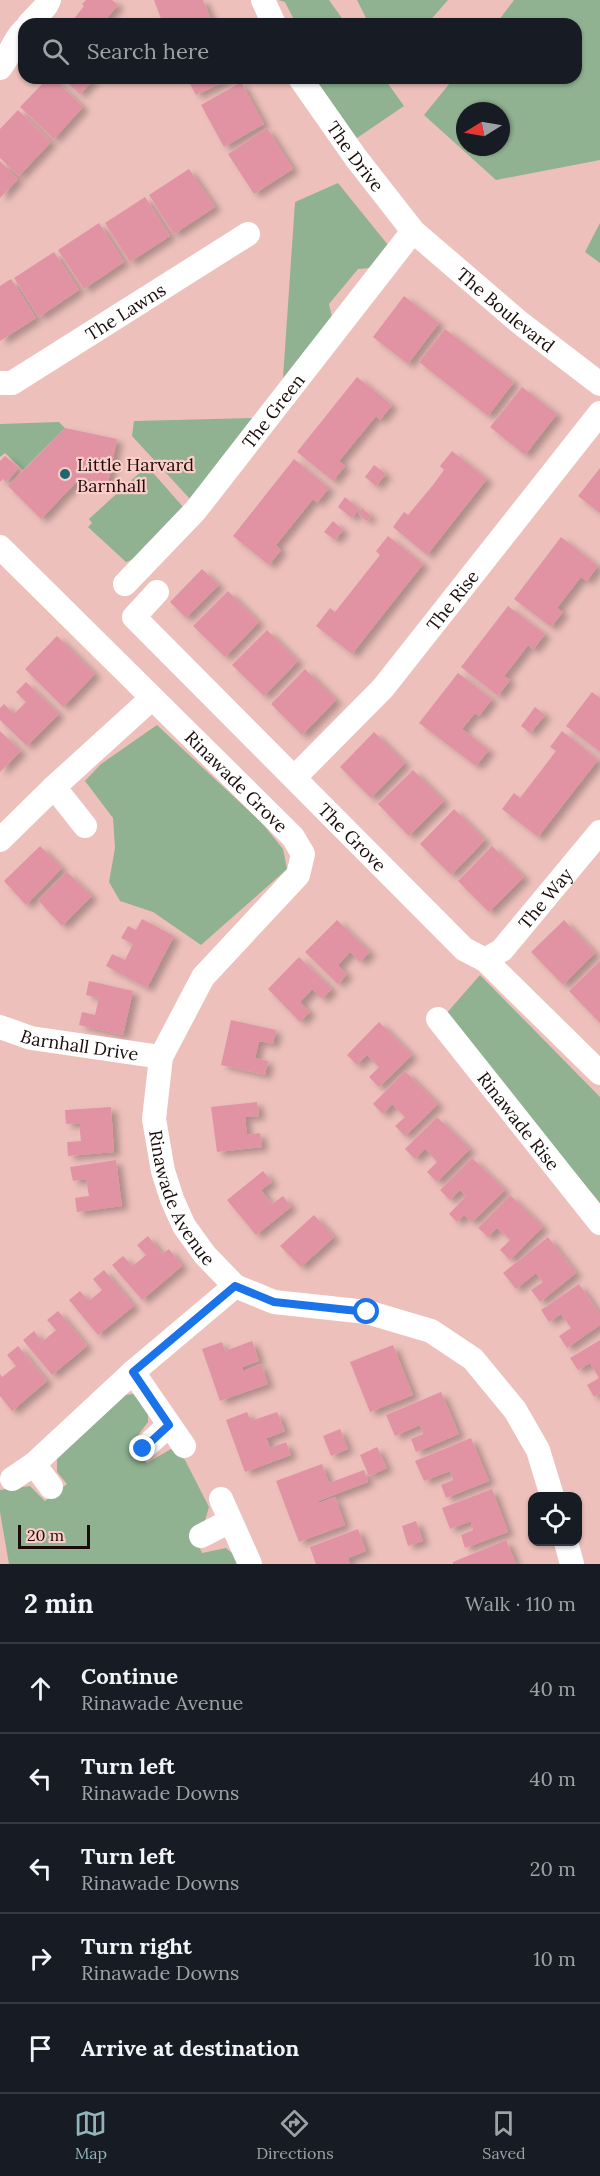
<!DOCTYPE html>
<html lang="en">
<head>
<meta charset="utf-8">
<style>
	body { margin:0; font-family:Lora,serif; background:#242831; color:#f1f3f6 }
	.controls { position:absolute; right:18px; bottom:18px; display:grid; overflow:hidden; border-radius:12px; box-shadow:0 2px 4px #0004 }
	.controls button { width:54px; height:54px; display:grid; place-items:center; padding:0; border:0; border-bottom:2px solid #363941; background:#171b24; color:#f1f3f6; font:30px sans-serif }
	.compass { position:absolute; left:456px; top:102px; width:54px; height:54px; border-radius:50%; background:#171b24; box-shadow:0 2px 4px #0004; rotate:259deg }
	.scale { position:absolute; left:18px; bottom:15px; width:72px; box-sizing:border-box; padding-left:6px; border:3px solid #1b0c0b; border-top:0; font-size:16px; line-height:21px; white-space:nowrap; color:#1b0c0b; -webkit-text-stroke:4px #fbcdc8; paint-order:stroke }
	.stop { position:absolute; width:18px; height:18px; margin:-14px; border:4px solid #1a73e8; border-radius:50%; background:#fff }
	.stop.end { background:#1a73e8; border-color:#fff; box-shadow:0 2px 6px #0008 }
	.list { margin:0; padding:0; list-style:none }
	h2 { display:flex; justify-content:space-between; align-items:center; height:78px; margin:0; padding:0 24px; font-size:26px }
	h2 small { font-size:20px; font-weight:400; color:#9ea1a6 }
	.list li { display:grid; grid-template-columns:39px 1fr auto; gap:18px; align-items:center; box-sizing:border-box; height:90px; padding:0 24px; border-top:2px solid #363941 }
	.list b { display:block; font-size:22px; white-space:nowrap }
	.list p { margin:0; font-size:20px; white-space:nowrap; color:#9ea1a6 }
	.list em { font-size:20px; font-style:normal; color:#9ea1a6 }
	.icon { flex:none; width:33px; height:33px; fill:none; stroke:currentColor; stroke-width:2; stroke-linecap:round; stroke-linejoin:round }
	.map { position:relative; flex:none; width:600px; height:1564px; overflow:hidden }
	.search { position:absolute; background:#171b24; box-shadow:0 2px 4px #0004; left:18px; right:18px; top:18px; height:66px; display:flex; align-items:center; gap:15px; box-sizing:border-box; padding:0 21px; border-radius:18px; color:#9ea1a6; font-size:22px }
	.sheet { height:528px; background:#171b24 }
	nav { display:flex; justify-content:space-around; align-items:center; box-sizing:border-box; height:84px; border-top:2px solid #363941; background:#171b24; font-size:16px; color:#9ea1a6 }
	nav a { display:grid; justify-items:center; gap:3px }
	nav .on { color:#91b4ba }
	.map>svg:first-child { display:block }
	.green { fill:#90b291; fill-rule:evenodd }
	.building { fill:#e193a4; filter:url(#shadow) }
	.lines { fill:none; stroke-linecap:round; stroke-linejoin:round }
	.minor { stroke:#fff; stroke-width:24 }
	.route { stroke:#1a73e8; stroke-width:8 }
	.poi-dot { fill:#1b6770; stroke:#fbcdc8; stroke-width:2 }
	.labels { text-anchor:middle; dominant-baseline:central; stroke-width:4.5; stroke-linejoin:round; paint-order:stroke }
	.street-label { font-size:18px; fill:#1b0c0b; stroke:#fbcdc8 }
	.poi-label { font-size:18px; fill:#1b0c0b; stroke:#fbcdc8; text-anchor:start }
</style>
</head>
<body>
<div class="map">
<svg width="600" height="1564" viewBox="0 0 600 1564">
	<defs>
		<filter id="shadow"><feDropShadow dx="6" dy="4" stdDeviation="3" flood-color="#0004"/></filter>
	</defs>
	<rect width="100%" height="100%" fill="#edc0bb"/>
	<!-- green -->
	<path class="green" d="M278 0H329L346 24H296L285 2Z
		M357 0H448L427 24H369Z
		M514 0H600V160L496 180 424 115 454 78H576V24H496ZM465 111H501V147H465Z
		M313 78H384L404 106 354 140Z
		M338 183 388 245 369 268 358 269 329 304 332 317 283 378 295 202Z
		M600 223V263L585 252Z
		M253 418 190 499 132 436 134 421Z
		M59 422 65 428 23 470 5 453 0 457V424Z
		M147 466 184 508 134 559 126 562 88 527 92 523 89 519Z
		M157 725 262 823 283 849 287 869 201 945 153 912 120 901 109 882 115 848 113 818 85 781 101 764Z
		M480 975 600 1097V1203L445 1015Z
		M133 1394 148 1409V1422L132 1443 147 1463 171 1449 185 1460 209 1507 204 1524 191 1529 202 1553 226 1548 239 1559 241 1564H9L0 1512V1490L30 1486 45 1501 67 1484 57 1472V1458L118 1396Z"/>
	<!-- building -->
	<path class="building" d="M86 0H112L118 5 102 24H77L73 20 84 6 82 4Z
		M154 0H203L213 24H163Z
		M48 78H53L83 107 54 139 20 107Z
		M62 78H95L80 94Z
		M187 78H232L196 95Z
		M241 82 264 124 224 147 201 105Z
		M18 110 51 142 19 176 0 158V129Z
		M267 128 293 169 254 194 228 154Z
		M0 161 18 179 0 198Z
		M189 169 215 207 174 234 149 195Z
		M145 197 170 236 130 262 105 223Z
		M99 223 124 262 84 289 58 250Z
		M54 252 79 290 39 317 14 278Z
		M11 279 36 318 0 341V286Z
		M404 296 439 323 408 364 373 337Z
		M445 329 514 382 488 416 419 362Z
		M357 377 392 405 380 420 376 416 339 461 345 466 333 481 297 452Z
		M522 387 557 414 525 455 490 427Z
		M65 428 117 439 108 483 81 477 41 519 8 486Z
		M452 451 487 479 427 555 393 527 404 512 408 515 433 485 444 470 440 466Z
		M5 456 19 468 6 482 3 479 0 482V461Z
		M294 459 329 488 317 503 313 499 276 545 281 550 269 565 233 536Z
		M374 465 386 474 376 486 365 477Z
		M600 468V513L578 496Z
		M345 497 359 509 352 518 338 507Z
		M362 508 371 516 367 521 358 514Z
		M333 521 343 530 335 540 324 532Z
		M388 536 423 564 352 654 316 626 330 608 335 612 380 555 376 551Z
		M561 537 598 566 587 581 581 577 557 608 563 612 551 627 514 599Z
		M202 569 219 585 186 618 170 602Z
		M228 591 259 622 225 657 193 626Z
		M508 606 545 634 533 650 528 645 516 661 504 676 510 680 498 696 461 667Z
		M267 630 298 661 264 696 232 665Z
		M57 636 95 674 63 707 25 669Z
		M305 669 336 700 302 735 271 704Z
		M458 673 492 699 479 716 475 713 462 729 489 750 476 766 419 723Z
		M26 682 59 714 27 746 0 720V708L4 704 14 714 26 702 16 692Z
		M592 692 600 698V752L566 726Z
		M535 707 545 715 530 733 521 726Z
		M0 731 21 751 0 772Z
		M562 731 598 760 538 837 502 809 514 793 520 798 556 751 550 747Z
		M374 732 405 763 371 798 340 767Z
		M413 770 444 801 409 836 378 804Z
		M454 809 485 840 451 875 420 844Z
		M40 846 62 868 26 905 4 881Z
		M492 846 524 877 489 912 458 881Z
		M67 872 92 896 62 926 38 900Z
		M142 919 174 936 147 988 106 966 112 954 125 960 133 944 121 938 128 926 136 930Z
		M337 920 370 952 360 962 350 952 338 965 347 974 338 984 305 952Z
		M564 920 595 953 563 985 531 952Z
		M299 957 332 989 322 999 312 989 306 996 300 1002 310 1012 300 1022 268 989Z
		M600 961V1023L569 991Z
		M89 981 133 991 123 1035 79 1025 82 1012 95 1015 99 998 86 995Z
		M231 1020 276 1030 273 1044 259 1041 255 1058 268 1061 265 1075 221 1065Z
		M379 1022 412 1055 379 1087 369 1077 379 1067 367 1055 357 1065 347 1055Z
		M405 1071 438 1104 405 1136 395 1126 405 1117 392 1104 383 1114 373 1104Z
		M257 1102 259 1116 245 1117 247 1135 260 1133 262 1147 217 1152 211 1107Z
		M111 1107 114 1152 68 1156 67 1142 81 1141 80 1132V1123L66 1124 65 1110Z
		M437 1117 470 1149 437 1182 427 1172 437 1162 431 1155 425 1149 415 1159 405 1149Z
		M472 1158 505 1190 472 1222 464 1215 457 1222 449 1214 466 1196 460 1190 450 1200 440 1190Z
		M116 1160 122 1206 77 1212 75 1198 89 1196 86 1179 73 1181 70 1167Z
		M263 1171 272 1182 261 1190 267 1198 272 1204 283 1196 291 1207 256 1235 227 1200Z
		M510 1195 543 1227 510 1260 500 1250 510 1240 504 1234 497 1228 488 1237 478 1228Z
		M314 1215 334 1237 301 1267 280 1246Z
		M148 1236 162 1254 169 1249 182 1266 142 1300 112 1265 123 1256 132 1266 139 1261 146 1255 137 1245Z
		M548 1237 576 1273 540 1302 531 1290 543 1282 536 1273 516 1289 503 1273Z
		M104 1270 134 1306 98 1335 69 1300 80 1291 89 1301 96 1295 102 1290 93 1279Z
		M579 1284 600 1314V1325L567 1348 559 1336 571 1328 561 1314 549 1322 541 1310Z
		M58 1311 87 1346 52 1375 23 1340 34 1331 42 1342 56 1330 47 1320Z
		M600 1340V1393L594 1397 587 1385 599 1378 590 1363 578 1370 570 1358Z
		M252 1341 259 1361 242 1367 243 1369V1371L261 1364 268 1384 220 1401 202 1349 222 1342 225 1351Z
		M393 1345 413 1395 370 1412 350 1362Z
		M18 1346 47 1381 12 1411 0 1396V1374L2 1377 16 1366 7 1355Z
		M441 1392 459 1434 416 1452 411 1439 423 1434 420 1425 395 1436 386 1415Z
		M247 1412 251 1421 277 1412 285 1431 267 1438V1440L270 1448 286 1442 291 1455 245 1472 226 1420Z
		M340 1429 348 1449 331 1456 323 1436Z
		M471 1438 489 1481 446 1498 441 1485 453 1480 450 1471 424 1481 415 1461Z
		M377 1447 387 1468 369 1476 360 1455Z
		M322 1464 329 1483 364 1470 368 1482 318 1501 319 1503 335 1497 345 1525 299 1542 276 1481Z
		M492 1489 508 1532 465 1548 461 1535 473 1530 471 1521 450 1529 442 1508Z
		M416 1521 423 1541 408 1546 402 1526Z
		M358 1529 366 1551 348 1558 350 1564H316L310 1547Z
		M506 1540 516 1564H453V1562Z"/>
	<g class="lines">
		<!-- minor -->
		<g class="minor">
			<path d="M263 0 274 24"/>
			<path d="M29 24 46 6 49 0"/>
			<path d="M0 68C11 55 11 43 24 30"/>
			<path id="s1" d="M300 78 356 158 413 231 519 322 600 384"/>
			<path id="s2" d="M0 383H12L248 234"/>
			<path id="s3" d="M0 547 293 837 303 854 298 875 203 977 161 1057 154 1119 163 1171 172 1199 184 1226 205 1255 235 1286 274 1302 367 1312 431 1331 473 1359 515 1410 538 1450 552 1496"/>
			<path id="s4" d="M125 584 195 511 413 231"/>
			<path id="s5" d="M157 592 134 617 464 949 485 960 600 1073"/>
			<path id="s6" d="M295 777 383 688 600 413"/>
			<path d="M53 788 62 797 85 826"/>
			<path d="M0 840 53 788 152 698"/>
			<path id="s7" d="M485 960 502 950 600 832"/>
			<path id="s8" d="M438 1019 600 1223"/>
			<path id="s9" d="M0 1027 31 1038 161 1057"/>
			<path d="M133 1372 184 1446"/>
			<path d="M143 1449 169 1425"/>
			<path d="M34 1464 51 1487"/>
			<path d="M12 1479 34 1464 133 1372 235 1286"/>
			<path d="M221 1499 250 1564"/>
			<path d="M201 1536 230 1521"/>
			<path d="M566 1542 572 1564"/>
		</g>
	</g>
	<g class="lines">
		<!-- route -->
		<path class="route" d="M143 1449 169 1425 133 1372 235 1286 274 1302 367 1312"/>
	</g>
	<!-- markers -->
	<circle class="poi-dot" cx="65" cy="474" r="6"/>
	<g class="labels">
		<!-- street labels -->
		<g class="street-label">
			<text stroke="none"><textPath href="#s1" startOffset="96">The Drive</textPath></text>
			<text stroke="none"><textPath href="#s1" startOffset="312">The Boulevard</textPath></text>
			<text stroke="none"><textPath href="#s2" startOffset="146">The Lawns</textPath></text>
			<text stroke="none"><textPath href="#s4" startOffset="228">The Green</textPath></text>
			<text stroke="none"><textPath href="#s6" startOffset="237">The Rise</textPath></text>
			<text stroke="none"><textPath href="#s3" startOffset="333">Rinawade Grove</textPath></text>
			<text stroke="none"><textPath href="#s5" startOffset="344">The Grove</textPath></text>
			<text stroke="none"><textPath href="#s7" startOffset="87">The Way</textPath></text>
			<text stroke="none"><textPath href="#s9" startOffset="82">Barnhall Drive</textPath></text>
			<text stroke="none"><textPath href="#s8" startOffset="130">Rinawade Rise</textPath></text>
			<text stroke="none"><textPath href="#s3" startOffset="830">Rinawade Avenue</textPath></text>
		</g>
		<!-- poi labels -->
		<g class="poi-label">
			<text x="77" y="464">Little Harvard<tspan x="77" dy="21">Barnhall</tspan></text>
		</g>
	</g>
</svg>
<div class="controls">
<button><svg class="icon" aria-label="locate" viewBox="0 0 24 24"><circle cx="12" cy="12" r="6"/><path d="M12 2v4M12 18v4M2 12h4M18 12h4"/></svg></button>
</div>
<svg class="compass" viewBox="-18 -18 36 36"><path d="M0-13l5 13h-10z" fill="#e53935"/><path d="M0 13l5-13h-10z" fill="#9ea1a6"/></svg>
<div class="scale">20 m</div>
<div class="stop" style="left:367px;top:1312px"></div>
<div class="stop end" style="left:143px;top:1449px"></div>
<div class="search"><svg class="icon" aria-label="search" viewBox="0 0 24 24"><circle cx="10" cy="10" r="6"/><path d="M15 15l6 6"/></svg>Search here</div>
</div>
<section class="sheet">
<h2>2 min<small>Walk · 110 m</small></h2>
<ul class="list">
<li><svg class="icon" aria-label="ahead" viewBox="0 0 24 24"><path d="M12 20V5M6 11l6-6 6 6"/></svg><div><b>Continue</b><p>Rinawade Avenue</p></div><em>40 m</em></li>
<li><svg class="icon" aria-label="left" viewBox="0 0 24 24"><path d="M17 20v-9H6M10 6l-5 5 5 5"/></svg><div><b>Turn left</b><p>Rinawade Downs</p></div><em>40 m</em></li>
<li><svg class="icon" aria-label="left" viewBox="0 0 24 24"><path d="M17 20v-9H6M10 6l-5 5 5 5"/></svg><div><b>Turn left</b><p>Rinawade Downs</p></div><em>20 m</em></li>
<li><svg class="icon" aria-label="right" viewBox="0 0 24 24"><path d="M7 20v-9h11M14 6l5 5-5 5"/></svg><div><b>Turn right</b><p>Rinawade Downs</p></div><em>10 m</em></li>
<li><svg class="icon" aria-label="arrive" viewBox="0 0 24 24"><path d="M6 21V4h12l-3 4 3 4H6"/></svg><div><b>Arrive at destination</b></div></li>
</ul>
</section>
<nav>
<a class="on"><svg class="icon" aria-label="map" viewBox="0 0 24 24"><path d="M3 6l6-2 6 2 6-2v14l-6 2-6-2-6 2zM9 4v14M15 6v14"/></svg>Map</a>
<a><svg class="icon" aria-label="directions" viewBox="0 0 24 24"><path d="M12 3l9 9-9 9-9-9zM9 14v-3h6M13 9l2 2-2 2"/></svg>Directions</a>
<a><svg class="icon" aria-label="saved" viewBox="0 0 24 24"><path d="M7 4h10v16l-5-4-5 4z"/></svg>Saved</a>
</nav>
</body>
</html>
